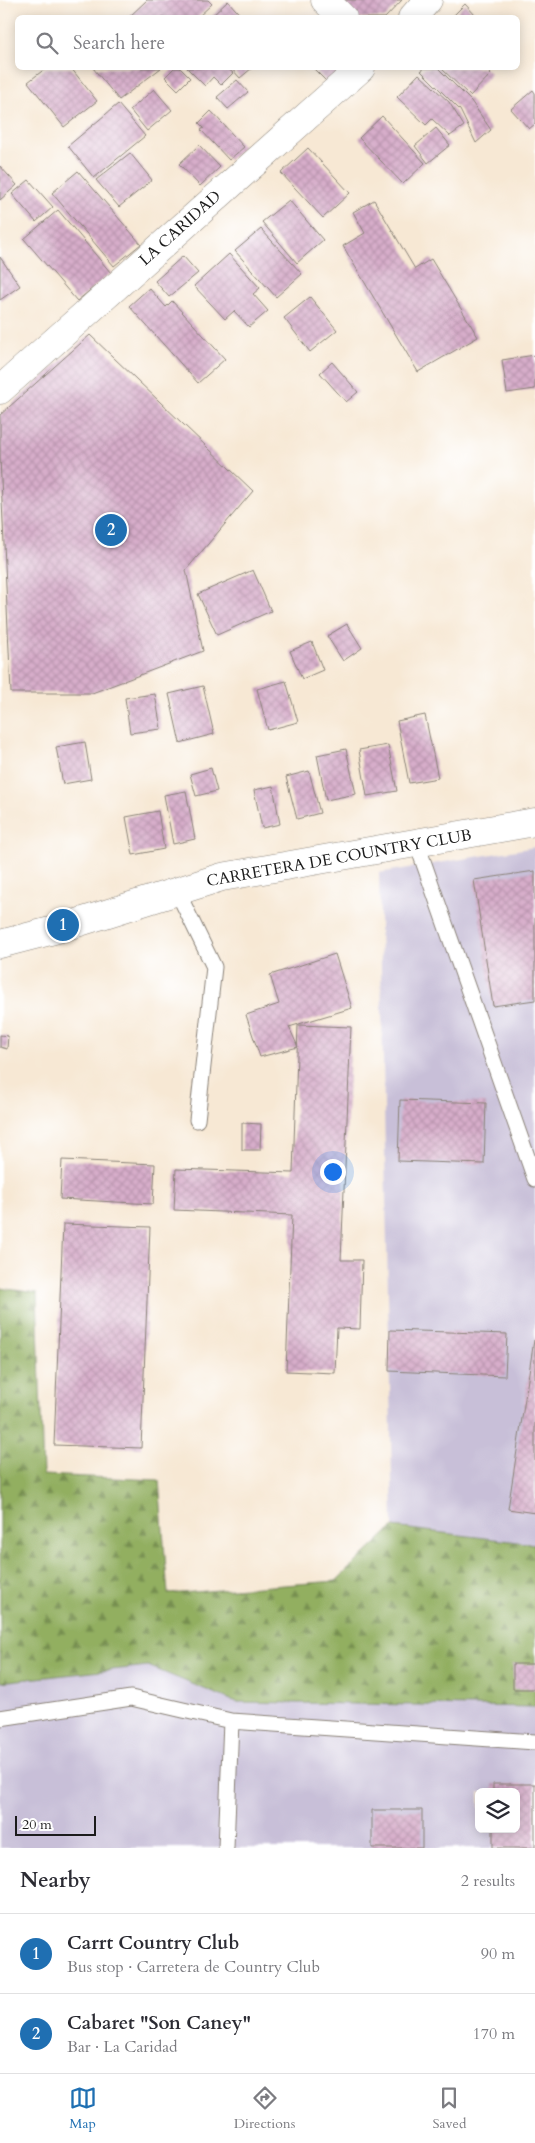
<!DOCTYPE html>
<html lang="en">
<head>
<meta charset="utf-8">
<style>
	body { margin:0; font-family:Cardo,serif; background:#f2f2f3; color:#2b2b33 }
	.controls { position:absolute; right:15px; bottom:15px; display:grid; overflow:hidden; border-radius:8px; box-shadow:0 2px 12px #0003 }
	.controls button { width:45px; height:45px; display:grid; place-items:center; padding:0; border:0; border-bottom:1px solid #e1e1e2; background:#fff; color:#2b2b33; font:25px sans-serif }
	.scale { position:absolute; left:15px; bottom:12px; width:81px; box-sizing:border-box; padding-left:5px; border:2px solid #1c1c1c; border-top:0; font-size:14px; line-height:18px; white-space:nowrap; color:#1c1c1c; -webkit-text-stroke:4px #fff; paint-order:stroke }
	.you { position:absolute; left:332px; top:1171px; width:18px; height:18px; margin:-12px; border:4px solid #fff; border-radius:50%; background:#1a73e8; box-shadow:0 0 0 8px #1a73e833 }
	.badge { display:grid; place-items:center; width:32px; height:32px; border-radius:50%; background:#1f6fb2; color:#fff; font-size:16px; font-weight:700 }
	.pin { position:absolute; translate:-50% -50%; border:2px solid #fff; box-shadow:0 1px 5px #0006 }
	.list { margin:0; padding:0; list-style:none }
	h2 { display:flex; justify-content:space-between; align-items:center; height:65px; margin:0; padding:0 20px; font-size:21px }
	h2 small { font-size:16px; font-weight:400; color:#7c7c81 }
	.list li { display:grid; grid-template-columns:32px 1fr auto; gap:15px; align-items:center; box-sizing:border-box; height:80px; padding:0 20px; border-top:1px solid #e1e1e2 }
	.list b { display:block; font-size:19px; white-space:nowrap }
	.list p { margin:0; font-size:16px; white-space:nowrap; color:#7c7c81 }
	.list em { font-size:16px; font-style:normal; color:#7c7c81 }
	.icon { flex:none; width:28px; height:28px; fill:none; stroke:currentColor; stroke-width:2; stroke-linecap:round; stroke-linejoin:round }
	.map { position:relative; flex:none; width:535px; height:1848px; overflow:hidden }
	.search { position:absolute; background:#fff; box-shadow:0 2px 12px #0003; left:15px; right:15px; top:15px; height:55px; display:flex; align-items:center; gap:12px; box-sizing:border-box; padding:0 18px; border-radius:8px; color:#7c7c81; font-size:19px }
	.sheet { height:225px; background:#fff }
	nav { display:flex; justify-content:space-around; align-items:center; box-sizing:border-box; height:70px; border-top:1px solid #e1e1e2; background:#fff; font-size:14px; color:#7c7c81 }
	nav a { display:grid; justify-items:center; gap:2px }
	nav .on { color:#1f6fb2 }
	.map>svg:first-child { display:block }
	.industrial { fill:#c8bfd8; fill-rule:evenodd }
	.forest { fill:url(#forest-firs); stroke:#57663e }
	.building { fill:url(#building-cross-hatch) }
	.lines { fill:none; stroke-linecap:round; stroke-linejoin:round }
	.lane-casing { stroke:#8a8278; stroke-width:17 }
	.street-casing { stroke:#8a8278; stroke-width:29 }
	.secondary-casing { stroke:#8a8278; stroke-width:29 }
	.lane { stroke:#fff; stroke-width:15 }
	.street { stroke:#fff; stroke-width:28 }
	.secondary { stroke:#fff; stroke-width:28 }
	.labels { text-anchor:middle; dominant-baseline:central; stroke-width:5; stroke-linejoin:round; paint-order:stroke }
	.street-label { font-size:16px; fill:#1c1c1c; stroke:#fff }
</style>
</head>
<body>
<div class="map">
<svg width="535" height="1848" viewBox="0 0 535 1848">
	<defs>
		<pattern id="forest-firs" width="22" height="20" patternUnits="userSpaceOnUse" patternTransform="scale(1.25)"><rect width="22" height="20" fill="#92af61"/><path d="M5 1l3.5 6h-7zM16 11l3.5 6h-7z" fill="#768e4f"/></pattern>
		<pattern id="building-cross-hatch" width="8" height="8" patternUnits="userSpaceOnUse" patternTransform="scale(1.25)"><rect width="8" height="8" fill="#d7adca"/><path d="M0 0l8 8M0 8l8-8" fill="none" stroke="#b894ad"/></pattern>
	</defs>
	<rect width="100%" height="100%" fill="#fff"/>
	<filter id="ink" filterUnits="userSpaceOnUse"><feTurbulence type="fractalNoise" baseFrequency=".02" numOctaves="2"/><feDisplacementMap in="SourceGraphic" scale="10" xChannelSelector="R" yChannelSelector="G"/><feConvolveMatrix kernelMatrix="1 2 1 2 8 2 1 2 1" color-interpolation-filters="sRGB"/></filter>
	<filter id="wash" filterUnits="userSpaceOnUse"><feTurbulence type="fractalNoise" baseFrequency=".0096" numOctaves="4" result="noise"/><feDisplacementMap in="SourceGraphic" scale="20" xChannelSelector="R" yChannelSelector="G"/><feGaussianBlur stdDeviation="1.12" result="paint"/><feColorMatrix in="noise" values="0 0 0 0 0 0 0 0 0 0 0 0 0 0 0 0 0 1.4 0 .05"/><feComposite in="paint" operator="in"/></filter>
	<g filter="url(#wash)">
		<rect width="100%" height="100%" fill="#f7e8d4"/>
		<!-- industrial -->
		<path class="industrial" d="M535 847V1544L393 1527 379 873Z
			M148 1666 236 1702 535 1707V1848H0V1682ZM479 1792H516V1829H479Z"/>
		<!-- forest -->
		<path class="forest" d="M0 1288 37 1293 43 1475 159 1480 168 1594 336 1581 393 1527 535 1544V1707L236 1702 148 1666 0 1682Z"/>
		<g id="blocks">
			<!-- building -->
			<path class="building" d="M147 0H208L212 4 197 18H128Z
				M341 0H402L385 18H358Z
				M228 1 243 18H210Z
				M465 4 476 16 474 18H451Z
				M46 68H71L97 101 64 127 28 82Z
				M93 68H161L119 100Z
				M174 68H180L190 78 178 90 165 77Z
				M187 68H227L233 73 221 85 213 77 205 86Z
				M231 68H252L240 78Z
				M313 68H344L328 83Z
				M425 68H438L471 101 491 130 476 143 460 110 421 71Z
				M441 68H485L491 74 470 96Z
				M419 74 449 102 464 126 450 136 432 119 426 125 397 97Z
				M237 80 248 92 228 109 217 97Z
				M154 89 172 110 147 131 130 110Z
				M533 90 535 93V124L529 129 511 109Z
				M118 104 145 136 94 178 68 146Z
				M211 111 244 147 229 160 201 130 204 128 199 123Z
				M382 116 425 163 403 184 359 138Z
				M436 128 450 145 428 163 415 146Z
				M199 145 220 167 200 186 179 164Z
				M308 148 350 193 323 218 281 173Z
				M130 153 152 180 119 207 96 180Z
				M0 166 17 185 0 200Z
				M78 171 141 244 114 266 52 193Z
				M29 180 53 207 36 222 12 194Z
				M289 200 323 240 297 263 262 222Z
				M374 200 415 269 431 259 478 337 418 372 343 246 365 233 353 212Z
				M58 210 111 273 77 301 24 239Z
				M261 229 302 274 276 297 235 251Z
				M229 254 260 288 253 294 268 311 249 327 234 311 225 319 194 286Z
				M183 256 198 273 169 297 155 281Z
				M0 257 20 286 0 300Z
				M149 288 166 307 172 301 225 359 198 383 129 306Z
				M310 297 337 330 310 352 284 318Z
				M90 335 253 491 186 570 203 651 92 693H11L0 458V415Z
				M535 355V389L507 393 502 360Z
				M332 362 358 392 346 402 320 373Z
				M253 570 271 611 217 635 198 594Z
				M347 624 362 648 343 661 327 636Z
				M312 642 323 670 302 679 290 651Z
				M286 681 298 722 268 730 257 689Z
				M203 686 214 734 180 743 169 694Z
				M155 694 161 729 130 733 125 698Z
				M425 715 438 778 409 783 397 721Z
				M85 742 91 779 63 784 56 747Z
				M388 745 397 791 367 796 359 750Z
				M346 749 356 794 326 800 317 755Z
				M211 768 217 791 196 796 190 774Z
				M309 771 320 813 297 819 286 777Z
				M273 786 280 824 262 828 254 790Z
				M186 791 195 839 173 844 164 795Z
				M158 811 164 849 133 855 126 817Z
				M535 871V1000L493 1006 474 880Z
				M335 954 352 1008 289 1027 298 1047 260 1057 246 1015 279 1004 270 975Z
				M298 1025 351 1027 341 1260H362L360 1329 337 1328 335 1373 286 1371 292 1215 174 1210 176 1169 293 1173Z
				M0 1035 8 1036 7 1049 0 1047Z
				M400 1100 486 1103 484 1164 398 1161Z
				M242 1123 261 1124 260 1150H242Z
				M62 1160 155 1164 153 1204 60 1199Z
				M63 1224 150 1227 141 1448 54 1445Z
				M390 1330 507 1334 505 1376 389 1371Z
				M534 1340H535V1513L508 1509Z
				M513 1664H535V1689H513Z
				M493 1784H535V1848H493V1829H516V1792H493Z
				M372 1810H422V1848H372Z"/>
		</g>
	</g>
	<g filter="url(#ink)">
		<use href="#blocks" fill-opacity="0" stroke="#8a8278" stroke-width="1"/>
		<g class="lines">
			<defs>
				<path id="lane" d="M417 844 535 1179
					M177 891 214 967 197 1120
					M0 1718 131 1698 231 1721 535 1742
					M226 1848 231 1721"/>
				<path id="street" d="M325 0 343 18
					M412 18 428 0
					M0 390 361 68"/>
				<path id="secondary" d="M0 944 58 929 222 877 535 822"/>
			</defs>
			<!-- lane casing -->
			<use href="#lane" class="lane-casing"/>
			<!-- street casing -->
			<use href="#street" class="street-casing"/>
			<!-- secondary casing -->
			<use href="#secondary" class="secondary-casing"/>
			<!-- lane -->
			<use href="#lane" class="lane"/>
			<!-- street -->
			<use href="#street" class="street"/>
			<!-- secondary -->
			<use href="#secondary" class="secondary"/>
		</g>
	</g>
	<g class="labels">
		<!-- street labels -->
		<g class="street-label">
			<text transform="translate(180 228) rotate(-42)">LA CARIDAD</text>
			<text transform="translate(339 858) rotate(-10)">CARRETERA DE COUNTRY CLUB</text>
		</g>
	</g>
</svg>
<div class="controls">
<button><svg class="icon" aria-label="layers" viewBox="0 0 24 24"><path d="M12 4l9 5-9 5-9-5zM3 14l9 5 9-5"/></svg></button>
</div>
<div class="scale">20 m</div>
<div class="you"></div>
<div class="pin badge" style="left:63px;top:925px">1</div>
<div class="pin badge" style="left:111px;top:530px">2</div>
<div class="search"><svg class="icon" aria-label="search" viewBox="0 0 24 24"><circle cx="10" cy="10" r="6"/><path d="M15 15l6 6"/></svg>Search here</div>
</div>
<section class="sheet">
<h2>Nearby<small>2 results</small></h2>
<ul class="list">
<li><span class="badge">1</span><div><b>Carrt Country Club</b><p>Bus stop · Carretera de Country Club</p></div><em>90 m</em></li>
<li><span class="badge">2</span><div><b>Cabaret &quot;Son Caney&quot;</b><p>Bar · La Caridad</p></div><em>170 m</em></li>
</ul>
</section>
<nav>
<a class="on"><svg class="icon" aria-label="map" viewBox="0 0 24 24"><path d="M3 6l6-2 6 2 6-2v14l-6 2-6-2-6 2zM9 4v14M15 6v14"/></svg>Map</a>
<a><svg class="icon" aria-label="directions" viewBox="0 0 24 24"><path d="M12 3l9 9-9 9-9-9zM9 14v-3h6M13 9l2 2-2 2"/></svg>Directions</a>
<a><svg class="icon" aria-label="saved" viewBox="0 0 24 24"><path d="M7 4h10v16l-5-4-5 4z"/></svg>Saved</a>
</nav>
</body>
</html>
